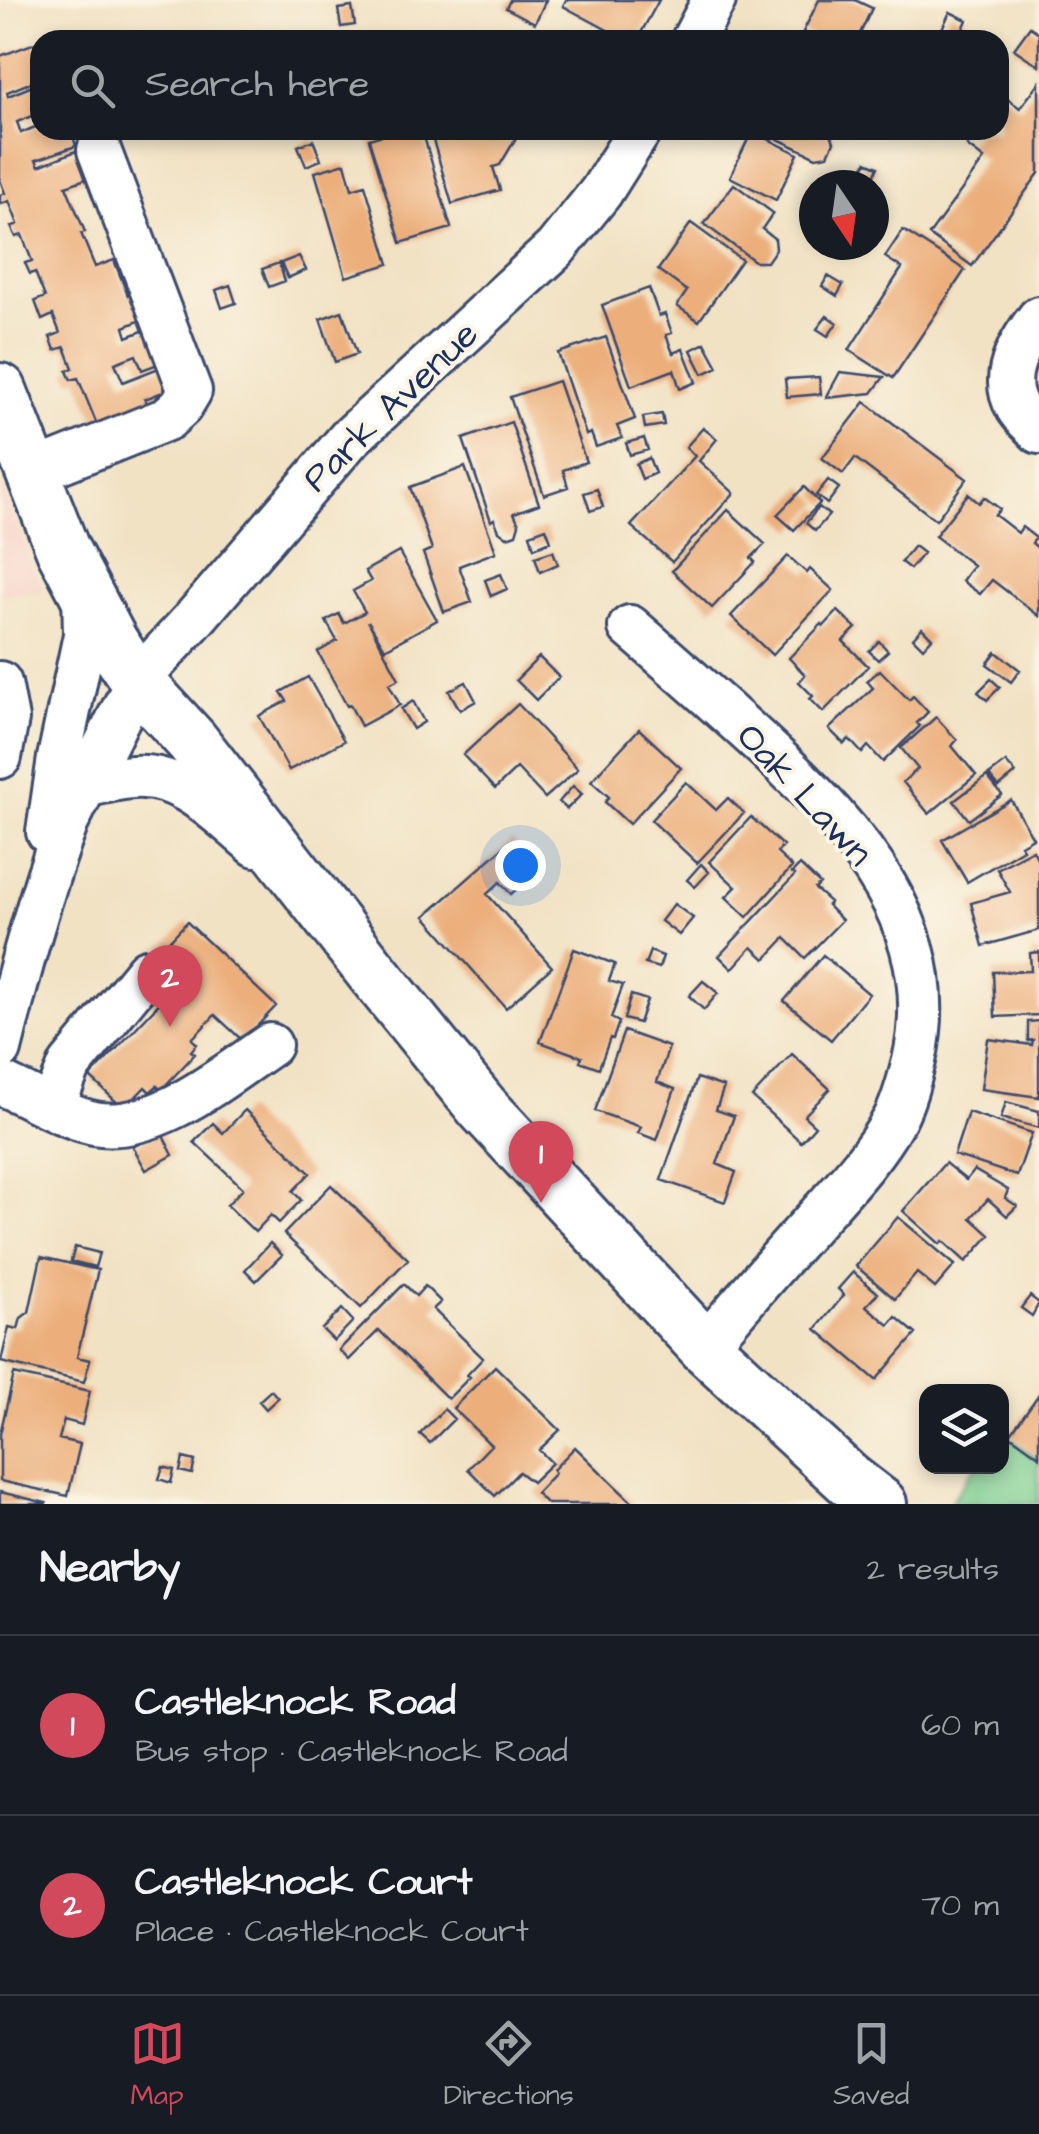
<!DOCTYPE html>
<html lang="en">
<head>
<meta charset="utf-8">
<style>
	body { margin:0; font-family:"Architects Daughter",sans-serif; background:#20242c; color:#f1f3f6 }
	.controls { position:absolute; right:30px; bottom:30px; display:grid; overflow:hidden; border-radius:20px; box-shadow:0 5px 15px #0003 }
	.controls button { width:90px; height:90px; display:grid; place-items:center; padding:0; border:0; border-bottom:2px solid #363941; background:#171b24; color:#f1f3f6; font:50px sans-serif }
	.compass { position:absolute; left:799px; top:170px; width:90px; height:90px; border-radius:50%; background:#171b24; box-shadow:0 5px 15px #0003; rotate:167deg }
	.you { position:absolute; left:520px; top:865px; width:35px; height:35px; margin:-25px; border:8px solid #fff; border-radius:50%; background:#1a73e8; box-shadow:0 0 0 15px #1a73e833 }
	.badge { display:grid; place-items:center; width:65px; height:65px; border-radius:50%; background:#d1495b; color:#fff; font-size:32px; font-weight:700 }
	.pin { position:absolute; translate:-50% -82px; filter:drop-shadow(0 2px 5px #0008) }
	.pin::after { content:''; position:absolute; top:52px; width:35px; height:30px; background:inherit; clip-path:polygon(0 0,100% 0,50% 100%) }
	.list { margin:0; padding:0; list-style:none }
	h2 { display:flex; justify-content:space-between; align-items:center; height:130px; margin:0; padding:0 40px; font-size:42px }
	h2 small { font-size:32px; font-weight:400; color:#9ea1a6 }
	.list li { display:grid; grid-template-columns:65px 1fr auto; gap:30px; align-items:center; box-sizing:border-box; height:180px; padding:0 40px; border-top:2px solid #363941 }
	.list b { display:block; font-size:38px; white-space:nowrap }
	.list p { margin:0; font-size:32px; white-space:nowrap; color:#9ea1a6 }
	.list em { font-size:32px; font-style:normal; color:#9ea1a6 }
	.icon { flex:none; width:55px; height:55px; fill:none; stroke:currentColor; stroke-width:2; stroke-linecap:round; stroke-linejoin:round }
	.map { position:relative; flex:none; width:1039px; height:1504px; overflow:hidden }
	.search { position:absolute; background:#171b24; box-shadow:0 5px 15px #0003; left:30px; right:30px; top:30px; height:110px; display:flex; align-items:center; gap:25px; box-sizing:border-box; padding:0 35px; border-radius:30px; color:#9ea1a6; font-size:38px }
	.sheet { height:490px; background:#171b24 }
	nav { display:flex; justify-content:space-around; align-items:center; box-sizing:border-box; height:140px; border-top:2px solid #363941; background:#171b24; font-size:28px; color:#9ea1a6 }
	nav a { display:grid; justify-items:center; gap:5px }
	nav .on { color:#d1495b }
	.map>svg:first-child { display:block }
	.built { fill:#f7d1c8 }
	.green { fill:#7acd90; stroke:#4a7e77; stroke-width:2.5 }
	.building { fill:#ecaf7b }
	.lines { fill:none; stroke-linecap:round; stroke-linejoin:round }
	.minor-casing { stroke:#3b4a6d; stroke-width:48 }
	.major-casing { stroke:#3b4a6d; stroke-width:58 }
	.minor { stroke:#fff; stroke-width:42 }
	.major { stroke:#fff; stroke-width:52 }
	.labels { text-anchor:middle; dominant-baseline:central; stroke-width:8; stroke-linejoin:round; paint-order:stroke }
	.street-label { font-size:38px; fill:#1b2f5e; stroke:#fcf5e5 }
</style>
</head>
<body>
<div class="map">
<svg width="1039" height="1504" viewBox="0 0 1039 1504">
	<rect width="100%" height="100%" fill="#fcf5e5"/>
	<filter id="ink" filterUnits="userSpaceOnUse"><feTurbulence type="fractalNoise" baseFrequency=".01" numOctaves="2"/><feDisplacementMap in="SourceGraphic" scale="20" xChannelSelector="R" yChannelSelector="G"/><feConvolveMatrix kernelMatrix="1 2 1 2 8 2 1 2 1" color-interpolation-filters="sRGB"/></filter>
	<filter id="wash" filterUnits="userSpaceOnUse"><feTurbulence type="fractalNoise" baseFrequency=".0048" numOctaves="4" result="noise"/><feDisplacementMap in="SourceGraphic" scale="40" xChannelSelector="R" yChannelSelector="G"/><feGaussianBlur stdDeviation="2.25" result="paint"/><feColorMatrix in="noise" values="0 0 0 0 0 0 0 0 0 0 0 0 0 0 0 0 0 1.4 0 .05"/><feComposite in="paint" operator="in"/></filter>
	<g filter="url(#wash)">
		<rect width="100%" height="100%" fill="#f1e2c4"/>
		<!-- built -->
		<path class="built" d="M0 478 44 592 0 595Z"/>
		<!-- green -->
		<path class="green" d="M1002 1433 1039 1460V1504H950L975 1467 1002 1466Z"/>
		<g id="blocks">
			<!-- building -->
			<path class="building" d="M510 0H546L535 23 506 8Z
				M566 0H659L637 40H609L613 33 563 6Z
				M819 0H855L872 8 857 40H820L803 32Z
				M352 7 355 25 341 27 338 9Z
				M950 12 967 20 958 40H949L939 35Z
				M1030 27 1039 33V66L1014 49Z
				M35 43 36 46 40 44V79L7 92 8 96 40 83V113L17 122 21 133 40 125V130H71L76 146 36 160 39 166 86 147 97 175 66 186 85 232 81 233 95 267 114 260 128 296 141 291 151 316 124 327 127 337 155 326 169 360 142 370 136 355 115 363 123 382 169 364 178 386 145 399 150 412 100 432 78 378 71 380 67 371 73 368 65 347 55 350 50 337 60 333 53 315 42 320 35 301 45 297 35 272 30 274 25 263 32 261 22 235 16 237 11 227 18 224 9 201 1 204 0 201V195L5 193 0 180V56Z
				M1039 83V173L972 266 929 235 984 159 967 146 979 130H999V93L1020 108Z
				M399 130H402L404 136 422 130 451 228 401 243 369 139Z
				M430 130H521L500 165 493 167 500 190 452 204Z
				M759 130H830L834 142 828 155 816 157Z
				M752 131 798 154 776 200 730 177Z
				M313 140 321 160 306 166 298 146Z
				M866 162 878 167 872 180 861 174Z
				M345 163 352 189 365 185 389 264 346 277 315 172Z
				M734 184 773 213 762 229 775 239 776 249 767 262H756L704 224Z
				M691 223 742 260 699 321 677 306 687 291 658 270Z
				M903 230 965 270 893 378 849 350 902 268 885 257Z
				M299 256 306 270 288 278 281 263Z
				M279 263 285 281 269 287 262 269Z
				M828 276 843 285 837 296 822 286Z
				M230 285 236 303 222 308 216 290Z
				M649 288 659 316 665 314 672 333 666 335 673 353 683 349 696 382 680 389 674 370 631 386 602 305Z
				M342 311 357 354 335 362 320 319Z
				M827 316 837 323 828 336 817 329Z
				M606 337 635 419 617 426 622 438 596 447 591 433 586 435 558 353Z
				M705 343 718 367 703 374 691 350Z
				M840 372 884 377 872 393 826 398Z
				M819 377 821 394 787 397 785 379Z
				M558 381 586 462 563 470 568 487 544 495 510 397Z
				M865 402 967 479 936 520 855 458 843 474 822 458Z
				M662 414 664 425 645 428 643 417Z
				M511 422 539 504 514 513 519 524 516 534 507 537 499 531 494 519 491 521 463 439Z
				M703 428 717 439 699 461 734 493 672 562 631 526 695 456 686 447Z
				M644 438 648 450 630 455 626 443Z
				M649 458 655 473 642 479 636 464Z
				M465 467 496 552 459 566 472 602 444 612 423 553 432 549 410 487Z
				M828 480 839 488 827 504 816 495Z
				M804 487 820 503 794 530 777 515Z
				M597 489 603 507 590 511 584 493Z
				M968 494 979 503 984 497 1000 509 995 515 1018 533 1022 527 1036 538 1032 543 1039 549V616L992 580 980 594 962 581 973 565 935 536Z
				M819 507 829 515 815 531 806 523Z
				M728 510 765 544 751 558 755 562 712 608 672 571Z
				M546 528 551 541 534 548 530 534Z
				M914 546 923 553 910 569 901 562Z
				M553 551 558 564 540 572 535 557Z
				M399 552 437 620 385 649 368 621 399 679 389 684 400 705 361 726 350 705 347 706 318 652 337 641 326 621 339 614 344 623 365 612 353 591 371 581 365 571Z
				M788 556 807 573 810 569 833 590 772 655 731 616Z
				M501 574 507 589 491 596 485 580Z
				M838 611 856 628 843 641 868 666 823 712 810 699 813 696 799 682 805 675 789 658 822 624 824 626Z
				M922 628 932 638 923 648 913 638Z
				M879 641 888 651 878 660 869 651Z
				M996 652 1020 670 1011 682 987 664Z
				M539 657 559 677 536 700 516 680Z
				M880 670 909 700 913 696 928 712 917 723 920 726 883 762 868 746 862 753 849 739 844 744 829 729 873 688 867 681Z
				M308 677 344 741 289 770 259 716 287 701 281 692Z
				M991 679 1000 687 987 700 978 692Z
				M466 682 476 701 460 710 449 691Z
				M413 701 424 722 413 729 401 709Z
				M518 704 578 769 545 798 517 768 495 789 463 755Z
				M936 717 957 740 952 746 976 775 929 814 903 782 918 769 901 748Z
				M639 729 681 768 629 824 605 802 609 797 591 781Z
				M1006 762 1016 773 999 787 989 775Z
				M987 776 1002 795 969 820 954 801Z
				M686 782 716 810 728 798 744 813 697 863 651 820Z
				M573 786 582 794 567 809 559 802Z
				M1011 800 1033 838 1021 845 1023 849 967 882 942 840Z
				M751 817 783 846 777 853 792 867 747 917 726 897 736 887 709 862Z
				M512 840 533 864 525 871 530 878 511 894 500 882 487 894 552 967 506 1008 425 916Z
				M1033 850 1039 862V930L983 946 971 903 1010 892 997 869Z
				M701 864 709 872 695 887 687 880Z
				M800 865 820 884 815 889 830 902 827 905 842 920 805 958 785 938 765 959 752 947 732 969 719 956 795 875 792 873Z
				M674 904 693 918 679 935 661 921Z
				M187 922 276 1006 243 1041 215 1015 192 1039 197 1044 191 1051 195 1054 161 1090 157 1086 150 1092 145 1087 124 1109 90 1077 183 978 157 954Z
				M574 949 615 964 609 981 623 985 611 1018 619 1022 613 1039 610 1038 599 1068 580 1061 582 1057 540 1042Z
				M650 951 663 956 659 968 645 964Z
				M1039 952V1015L995 1017 993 972 1031 971 1030 953Z
				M823 955 869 994 831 1040 784 1001Z
				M703 981 718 993 704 1010 689 996Z
				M631 995 647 1000 639 1023 624 1019Z
				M1039 1021V1097L981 1089 988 1039 1032 1045 1033 1040 1028 1041V1022Z
				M624 1031 669 1047 657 1082 675 1089 657 1140 638 1133 641 1127 595 1111Z
				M792 1054 830 1089 804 1116 815 1126 801 1142 752 1097Z
				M697 1078 724 1087 716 1110 734 1116 717 1164 736 1172 725 1202 661 1180Z
				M1006 1102 1039 1111V1128L1001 1118Z
				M245 1110 310 1173 293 1191 301 1200 279 1223 271 1215 255 1232 227 1205 243 1188 194 1142 213 1123 223 1133Z
				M968 1112 1032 1133 1017 1176 954 1155Z
				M161 1132 173 1155 146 1170 133 1147Z
				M945 1163 966 1180 974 1170 1008 1190 1005 1198 1017 1206 1007 1216 988 1199 971 1218 990 1235 966 1262 943 1241 940 1244 903 1211Z
				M331 1185 408 1259 361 1308 284 1234Z
				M898 1217 955 1265 935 1288 917 1273 895 1299 856 1266Z
				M270 1243 282 1255 256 1281 245 1270Z
				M75 1247 99 1253 95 1267 71 1261Z
				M41 1257 98 1270 77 1357 90 1360 84 1382 1 1362 9 1327 18 1329 21 1318 29 1312Z
				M853 1272 878 1293 866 1306 889 1325 896 1317 916 1334 876 1380 816 1329 844 1295 838 1289Z
				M404 1284 416 1296 425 1286 441 1302 433 1309 483 1358 467 1375 470 1377 448 1399 379 1330 349 1360 339 1350Z
				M1030 1296 1039 1303 1032 1316 1021 1308Z
				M342 1309 353 1321 334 1341 322 1329Z
				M495 1366 560 1430 539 1450 552 1463 532 1482 519 1472 495 1496 468 1469 491 1445 453 1408Z
				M14 1374 90 1391 82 1425 64 1420 59 1439 80 1444 68 1496 0 1481V1434Z
				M271 1390 278 1398 266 1409 259 1401Z
				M1039 1394V1456L1010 1435Z
				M444 1409 454 1419 430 1443 420 1434Z
				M575 1447 614 1485 634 1504H547L536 1493 555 1473 553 1470Z
				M183 1458 195 1461 192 1474 180 1471Z
				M163 1467 174 1470 171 1483 159 1479Z
				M0 1492 46 1503 45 1504H0Z"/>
		</g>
	</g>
	<g filter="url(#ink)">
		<use href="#blocks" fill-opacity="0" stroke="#3b4a6d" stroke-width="2.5"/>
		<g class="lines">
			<defs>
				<path id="minor" d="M693 40 714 0
					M1039 318C1020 342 999 377 1017 407 1022 416 1032 424 1039 432
					M32 473 167 419 181 406 190 391 99 150
					M630 627C676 667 722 707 766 748 856 832 945 928 914 1061 909 1080 904 1101 895 1118 875 1154 847 1184 820 1214 781 1258 742 1301 705 1347
					M0 683 7 719 0 757
					M85 786C101 782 117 778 133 777 183 773 220 816 256 845
					M48 832 59 758 85 635 84 590
					M0 1049C19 972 39 897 67 822L137 681 194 619 349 439 555 249 601 192 640 130
					M0 1083C30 1096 62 1116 94 1123 153 1135 224 1076 270 1045
					M53 1106 70 1065 147 971"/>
				<path id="major" d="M0 390 63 550 112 643 137 681 192 741 373 973 482 1107 705 1347 849 1480 880 1504"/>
			</defs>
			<!-- minor casing -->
			<use href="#minor" class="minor-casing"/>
			<!-- major casing -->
			<use href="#major" class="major-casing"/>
			<!-- minor -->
			<use href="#minor" class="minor"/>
			<!-- major -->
			<use href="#major" class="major"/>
		</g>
	</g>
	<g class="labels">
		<!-- street labels -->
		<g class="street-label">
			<text transform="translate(391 407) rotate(-44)">Park Avenue</text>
			<text transform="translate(804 795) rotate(47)">Oak Lawn</text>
		</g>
	</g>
</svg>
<div class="controls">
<button><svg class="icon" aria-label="layers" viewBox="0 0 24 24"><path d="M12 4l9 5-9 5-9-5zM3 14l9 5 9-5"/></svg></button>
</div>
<svg class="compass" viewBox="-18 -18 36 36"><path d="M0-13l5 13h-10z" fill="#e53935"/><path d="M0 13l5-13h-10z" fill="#9ea1a6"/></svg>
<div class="you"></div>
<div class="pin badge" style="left:541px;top:1203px">1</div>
<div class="pin badge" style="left:170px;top:1027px">2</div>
<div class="search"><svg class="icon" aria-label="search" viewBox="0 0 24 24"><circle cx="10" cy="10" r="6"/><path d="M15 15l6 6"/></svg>Search here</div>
</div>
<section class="sheet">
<h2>Nearby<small>2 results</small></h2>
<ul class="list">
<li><span class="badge">1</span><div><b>Castleknock Road</b><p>Bus stop · Castleknock Road</p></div><em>60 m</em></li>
<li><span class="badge">2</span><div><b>Castleknock Court</b><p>Place · Castleknock Court</p></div><em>70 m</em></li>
</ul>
</section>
<nav>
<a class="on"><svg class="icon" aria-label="map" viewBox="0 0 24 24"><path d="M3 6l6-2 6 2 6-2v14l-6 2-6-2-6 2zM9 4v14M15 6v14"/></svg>Map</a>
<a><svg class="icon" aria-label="directions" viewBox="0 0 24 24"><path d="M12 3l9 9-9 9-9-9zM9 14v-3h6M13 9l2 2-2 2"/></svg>Directions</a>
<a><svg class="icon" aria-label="saved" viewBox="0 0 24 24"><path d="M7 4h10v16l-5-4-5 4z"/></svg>Saved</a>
</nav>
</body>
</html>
